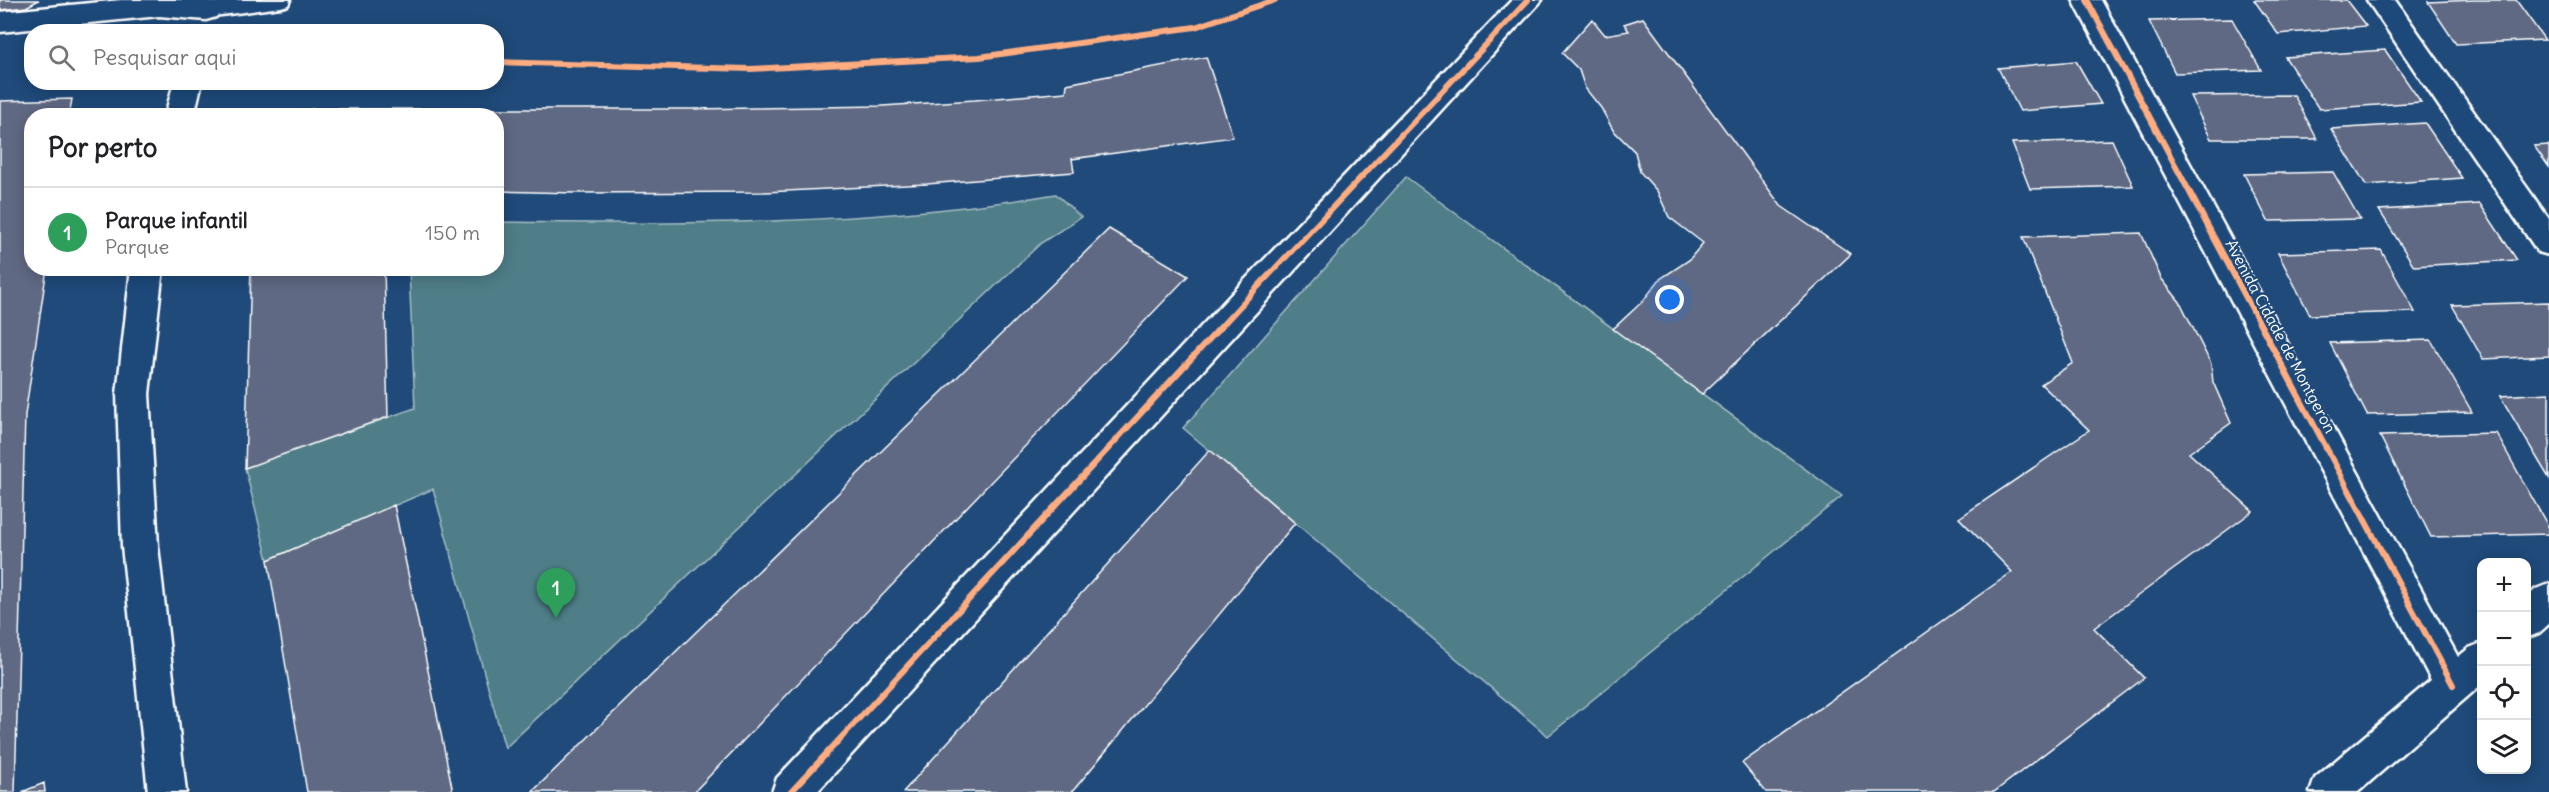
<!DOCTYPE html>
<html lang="pt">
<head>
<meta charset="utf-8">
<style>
	body { margin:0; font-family:Delius,sans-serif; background:#f2f2f2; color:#202124 }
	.controls { position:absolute; right:18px; bottom:18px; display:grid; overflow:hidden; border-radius:12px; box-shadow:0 3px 15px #0003 }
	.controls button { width:54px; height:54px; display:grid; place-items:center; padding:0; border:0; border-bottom:2px solid #e0e0e0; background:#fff; color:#202124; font:30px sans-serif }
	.you { position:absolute; left:1670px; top:300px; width:21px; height:21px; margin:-15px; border:4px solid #fff; border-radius:50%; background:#1a73e8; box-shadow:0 0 0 9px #1a73e833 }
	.badge { display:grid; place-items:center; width:39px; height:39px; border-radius:50%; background:#84575d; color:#fff; font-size:20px; font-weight:700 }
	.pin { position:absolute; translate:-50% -50px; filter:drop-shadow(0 2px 3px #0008) }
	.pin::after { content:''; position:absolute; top:32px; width:21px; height:18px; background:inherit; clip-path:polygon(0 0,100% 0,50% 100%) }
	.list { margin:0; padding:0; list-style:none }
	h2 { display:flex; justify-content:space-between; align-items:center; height:78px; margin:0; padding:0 24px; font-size:26px }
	h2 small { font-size:20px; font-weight:400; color:#757577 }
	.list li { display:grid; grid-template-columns:39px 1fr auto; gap:18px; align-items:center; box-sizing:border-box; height:90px; padding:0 24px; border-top:2px solid #e0e0e0 }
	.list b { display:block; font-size:22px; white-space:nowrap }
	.list p { margin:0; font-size:20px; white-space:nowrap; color:#757577 }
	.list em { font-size:20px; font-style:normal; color:#757577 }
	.icon { flex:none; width:33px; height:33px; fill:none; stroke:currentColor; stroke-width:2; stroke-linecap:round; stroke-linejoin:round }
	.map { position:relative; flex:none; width:2549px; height:792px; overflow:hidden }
	.search { position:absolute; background:#fff; box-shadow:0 3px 15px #0003; left:24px; top:24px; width:480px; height:66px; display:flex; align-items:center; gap:15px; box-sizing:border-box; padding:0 21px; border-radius:24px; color:#757577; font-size:22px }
	.panel { position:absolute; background:#fff; box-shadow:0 3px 15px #0003; left:24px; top:108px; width:480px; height:168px; border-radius:24px }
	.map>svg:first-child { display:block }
	.green { fill:#4f7e88; stroke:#a7bec4; stroke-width:1.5 }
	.building { fill:#616983; stroke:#fff; stroke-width:1.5 }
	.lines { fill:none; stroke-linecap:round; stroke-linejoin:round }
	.service-casing { stroke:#fff; stroke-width:5 }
	.minor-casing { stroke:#fff; stroke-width:5 }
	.service { fill:#1f4a7a; fill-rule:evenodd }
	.minor { fill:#1f4a7a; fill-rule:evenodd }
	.cycleway-casing { stroke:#1f4a7a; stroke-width:10 }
	.cycleway { stroke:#ffac80; stroke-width:6 }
	.labels { text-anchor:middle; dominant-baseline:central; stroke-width:5; stroke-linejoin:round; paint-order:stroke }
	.street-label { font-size:16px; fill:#fff; stroke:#1f4a7a }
</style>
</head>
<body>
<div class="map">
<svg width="2549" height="792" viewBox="0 0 2549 792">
	<rect width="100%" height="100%" fill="#1f4a7a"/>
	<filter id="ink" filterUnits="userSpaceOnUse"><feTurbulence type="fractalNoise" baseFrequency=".0167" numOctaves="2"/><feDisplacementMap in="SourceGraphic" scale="12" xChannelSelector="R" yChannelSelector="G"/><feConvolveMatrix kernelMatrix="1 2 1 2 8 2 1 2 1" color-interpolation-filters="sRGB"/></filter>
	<g filter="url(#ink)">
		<!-- green -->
		<path class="green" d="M1406 177 1842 496 1548 736 1183 428Z
			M1056 194 1081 217 1041 243 505 748 433 489 268 560 245 468 415 408 409 269 496 268 497 222C683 225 872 225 1056 194Z"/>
		<!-- building -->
		<path class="building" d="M0 0H39L26 7 0 10Z
			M2254 0H2346L2366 26 2278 34Z
			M2474 0H2516L2545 40 2456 44 2428 2Z
			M1643 18 1781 206 1851 254 1702 394 1613 329 1643 301 1660 279 1689 260 1703 243 1669 217 1657 191 1640 172 1635 152 1613 130 1601 108 1585 88 1579 70 1562 53 1592 19 1605 35 1629 31 1624 24Z
			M2232 19 2261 70 2175 73 2149 21Z
			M2385 50 2421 102 2319 109 2285 57Z
			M1206 57 1233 137 1072 159 1074 172 927 184 766 192 575 193 496 191V116H289L312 109H692L882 106 975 100 1066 92 1067 84Z
			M2076 61 2101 104 2020 111 1998 68Z
			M2294 95 2317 139H2211L2190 96Z
			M72 99 69 116H32V268H47L25 415 15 792H0V101Z
			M2425 123 2462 178 2366 185 2331 129Z
			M2112 140 2133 186 2030 189 2012 143Z
			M2549 145V167L2534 146Z
			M2333 172 2360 219 2268 221 2244 174Z
			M2480 204 2517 260 2414 266 2379 210Z
			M1109 229 1188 276 694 792H532Z
			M2141 233 2161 278 2180 302 2211 364 2213 382 2231 423 2189 453 2253 511 2094 628 2144 678 1994 792H1766L1742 763 2012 572 1959 518 2089 430 2041 384 2073 363 2023 237Z
			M2381 250 2415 312 2310 315 2278 253Z
			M251 268H384L388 417 245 468Z
			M2549 302V356L2483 359 2452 305Z
			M2431 340 2472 412 2367 415 2330 343Z
			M2549 393V478L2500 396Z
			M2496 433 2549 528V534L2431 537 2380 436Z
			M1210 450 1295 523 1072 792H903Z
			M394 505 453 792H307L268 560Z
			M44 783 45 792H22Z"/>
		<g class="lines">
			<defs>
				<path id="service" d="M231 0H290L288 5 281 7 206 17 199 15 197 10 199 5Z"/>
				<path id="minor" d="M121 0H206L216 3 220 10 216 17 206 20 159 16 0 32V12Z
					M1512 0H1542L817 792H772L777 778 1241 284Z
					M2073 0H2101L2458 657 2469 648 2482 643V684L2358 792H2310L2315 778 2431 680Z
					M2367 0H2395L2549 219V255L2538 252Z
					M174 82H202L194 116H165Z
					M131 268H163L149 394 158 546 186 792H148L122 546 117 394Z
					M2549 584V624L2539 633 2526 638V598L2536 589Z"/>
			</defs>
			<!-- service casing -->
			<use href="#service" class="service-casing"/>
			<!-- minor casing -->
			<use href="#minor" class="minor-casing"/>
			<!-- service -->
			<use href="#service" class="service"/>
			<!-- minor -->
			<use href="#minor" class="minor"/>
			<defs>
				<path id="cycleway" d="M2087 0 2453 685
					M496 62 750 69 979 57 1195 27 1275 0
					M791 792 1252 293 1528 0"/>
			</defs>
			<!-- cycleway casing -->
			<use href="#cycleway" class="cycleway-casing"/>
			<!-- cycleway -->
			<use href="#cycleway" class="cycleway"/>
		</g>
	</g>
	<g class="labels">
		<!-- street labels -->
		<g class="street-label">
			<text transform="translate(2281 336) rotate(62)">Avenida Cidade de Montgeron</text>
		</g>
	</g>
</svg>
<div class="controls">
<button>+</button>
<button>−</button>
<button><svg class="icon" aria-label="locate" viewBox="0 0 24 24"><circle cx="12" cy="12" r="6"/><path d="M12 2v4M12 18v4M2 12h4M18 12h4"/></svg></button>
<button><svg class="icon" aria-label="layers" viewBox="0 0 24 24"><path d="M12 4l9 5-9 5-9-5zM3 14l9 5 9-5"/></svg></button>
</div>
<div class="you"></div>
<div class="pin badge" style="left:556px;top:618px;background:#2e9e5b">1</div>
<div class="search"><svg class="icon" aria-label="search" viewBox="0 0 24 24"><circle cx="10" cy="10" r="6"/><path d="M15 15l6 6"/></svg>Pesquisar aqui</div>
<section class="panel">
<h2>Por perto<small></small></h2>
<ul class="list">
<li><span class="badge" style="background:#2e9e5b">1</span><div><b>Parque infantil</b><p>Parque</p></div><em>150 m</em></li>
</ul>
</section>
</div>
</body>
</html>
